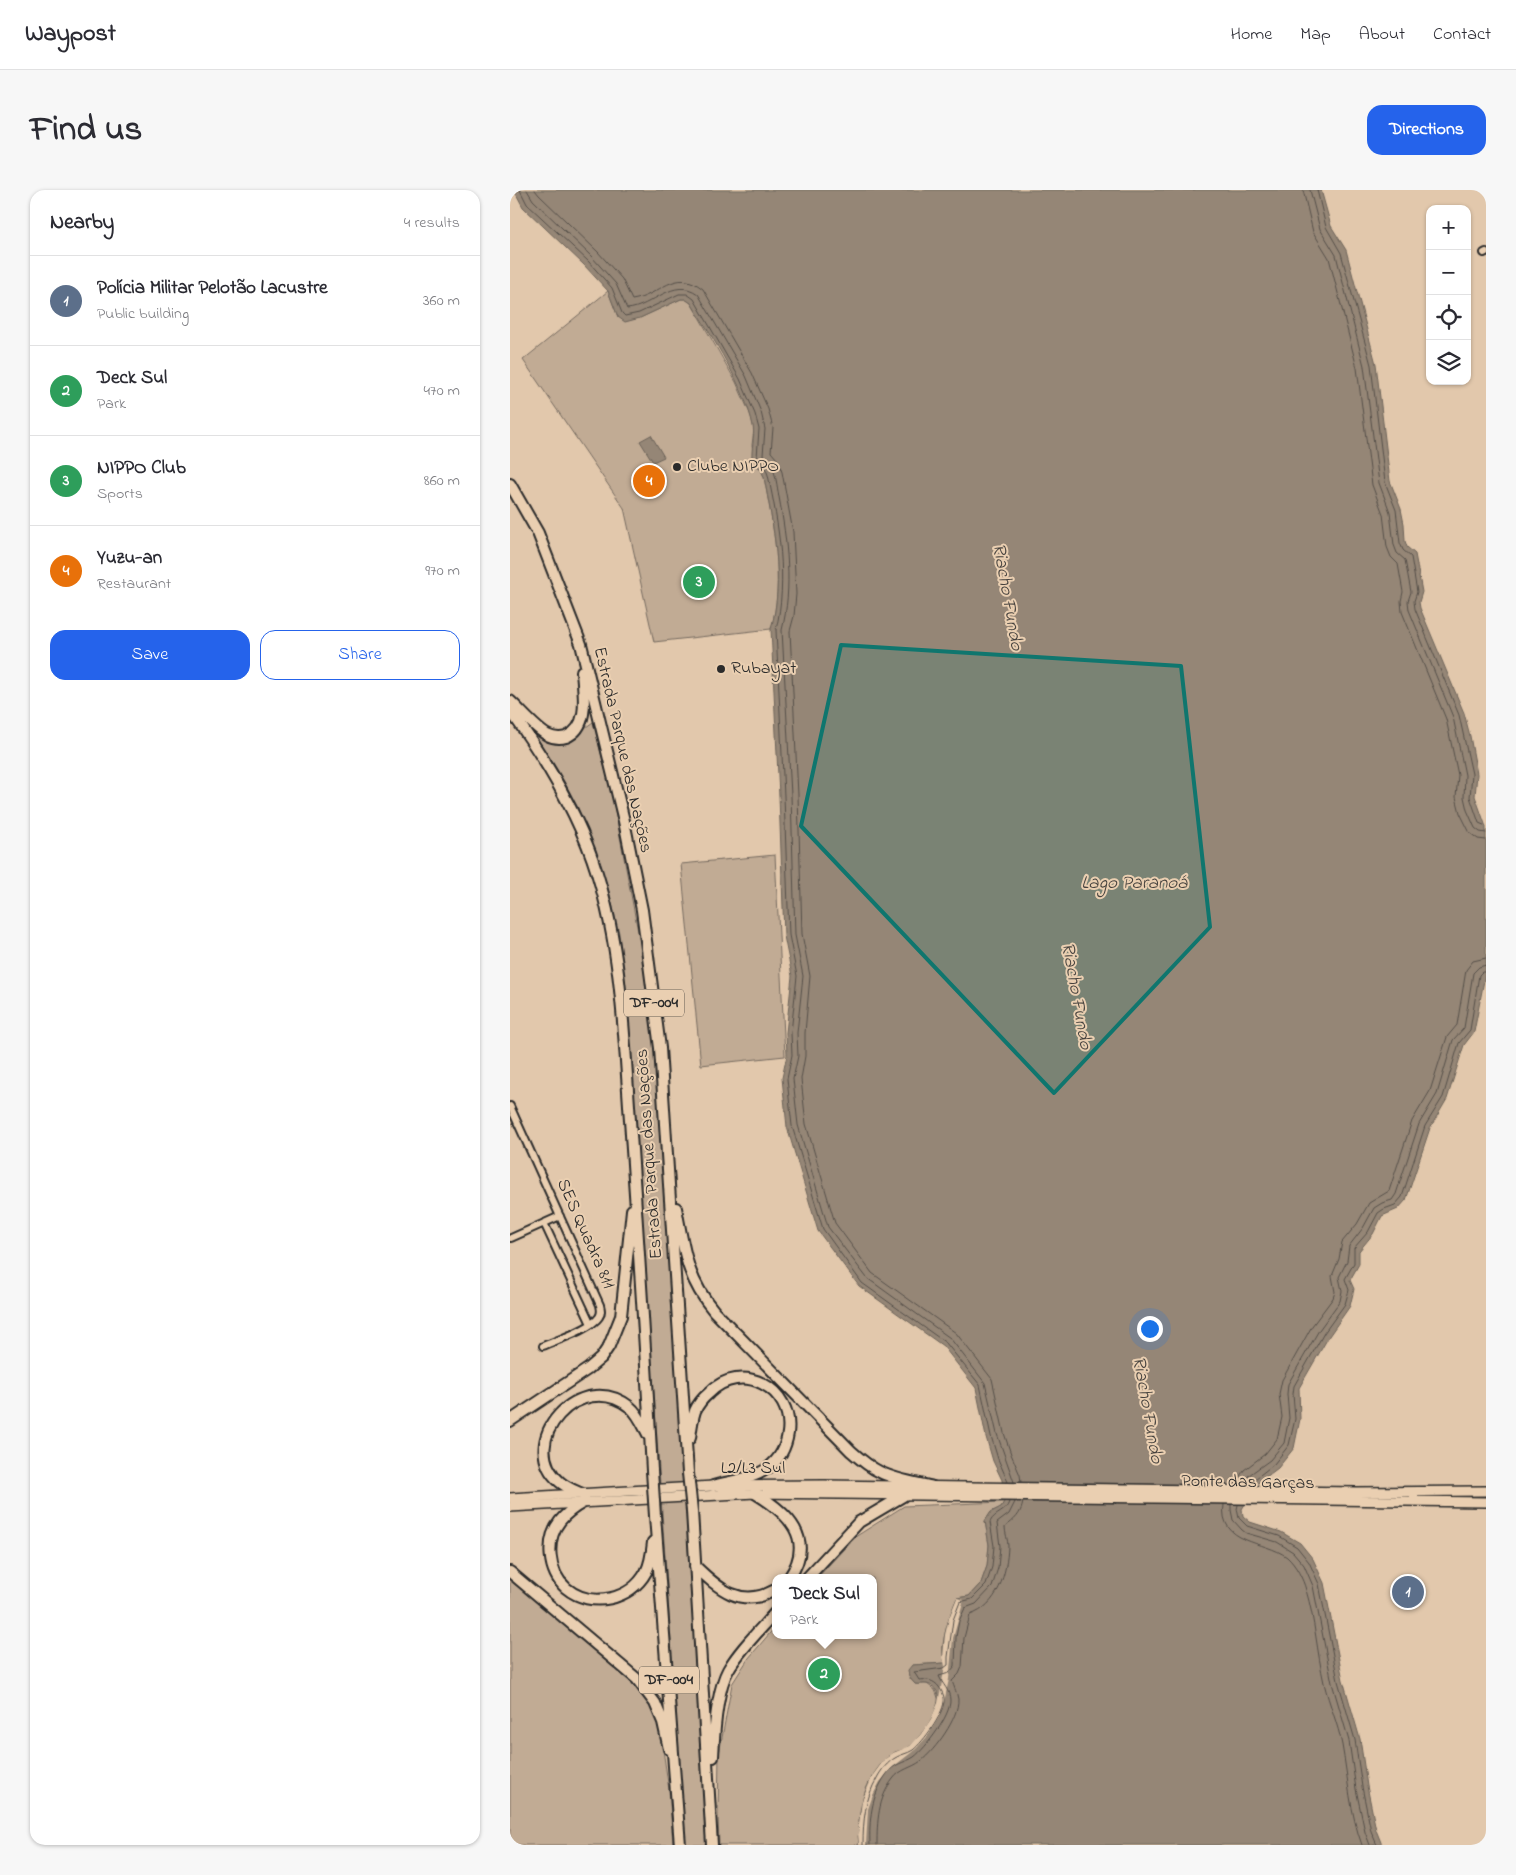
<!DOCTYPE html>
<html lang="en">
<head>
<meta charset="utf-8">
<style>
	body { margin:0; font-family:"Indie Flower",sans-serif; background:#f7f7f7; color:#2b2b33 }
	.controls { position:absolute; right:15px; top:15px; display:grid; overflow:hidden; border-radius:10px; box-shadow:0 1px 4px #0004 }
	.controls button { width:45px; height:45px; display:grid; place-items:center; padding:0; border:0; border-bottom:1px solid #e1e1e2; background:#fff; color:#2b2b33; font:25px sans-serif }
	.you { position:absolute; left:639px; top:1138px; width:18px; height:18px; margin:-12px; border:4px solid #fff; border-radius:50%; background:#1a73e8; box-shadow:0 0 0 8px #1a73e833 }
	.badge { display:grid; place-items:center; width:32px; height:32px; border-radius:50%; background:#2563eb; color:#fff; font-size:16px; font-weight:700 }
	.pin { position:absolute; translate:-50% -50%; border:2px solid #fff; box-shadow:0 1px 5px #0006 }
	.popup { position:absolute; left:262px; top:1384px; width:105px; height:65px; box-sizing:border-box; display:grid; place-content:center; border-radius:10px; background:#fff; filter:drop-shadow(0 1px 4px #0005); font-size:16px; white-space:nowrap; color:#7c7c81 }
	.popup b { font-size:19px; color:#2b2b33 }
	.popup::after { content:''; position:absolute; left:50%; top:100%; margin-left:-10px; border:10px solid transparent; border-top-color:#fff }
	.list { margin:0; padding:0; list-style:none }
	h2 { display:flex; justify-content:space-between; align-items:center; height:65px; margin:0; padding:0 20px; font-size:21px }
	h2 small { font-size:16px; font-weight:400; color:#7c7c81 }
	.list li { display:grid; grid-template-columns:32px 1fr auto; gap:15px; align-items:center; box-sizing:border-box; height:90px; padding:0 20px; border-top:1px solid #e1e1e2 }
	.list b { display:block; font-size:19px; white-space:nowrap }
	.list p { margin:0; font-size:16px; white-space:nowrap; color:#7c7c81 }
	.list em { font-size:16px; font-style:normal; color:#7c7c81 }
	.actions { display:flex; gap:10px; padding:15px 20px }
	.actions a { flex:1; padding:11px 0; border:1px solid #2563eb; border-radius:15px; text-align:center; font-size:18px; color:#2563eb }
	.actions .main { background:#2563eb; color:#fff }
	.icon { flex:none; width:28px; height:28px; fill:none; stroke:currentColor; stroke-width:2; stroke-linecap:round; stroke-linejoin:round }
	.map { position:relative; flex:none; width:976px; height:1655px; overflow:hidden; border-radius:15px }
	header { display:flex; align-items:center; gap:30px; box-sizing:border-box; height:70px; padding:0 25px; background:#fff; border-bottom:1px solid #e1e1e2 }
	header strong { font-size:24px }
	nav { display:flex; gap:28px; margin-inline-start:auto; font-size:18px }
	.intro { display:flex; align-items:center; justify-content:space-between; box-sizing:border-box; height:120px; padding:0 30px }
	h1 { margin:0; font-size:35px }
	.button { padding:12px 22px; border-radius:15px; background:#2563eb; color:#fff; font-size:18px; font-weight:700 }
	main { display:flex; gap:30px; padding:0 30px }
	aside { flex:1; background:#fff; border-radius:15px; box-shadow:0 1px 4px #0004 }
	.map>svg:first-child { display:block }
	.green { fill:#c1ab94; stroke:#766b60 }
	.water { fill:#958676; stroke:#6b6258 }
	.pier { fill:#e2c8ac }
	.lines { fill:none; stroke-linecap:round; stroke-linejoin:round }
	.shore { stroke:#554f49; stroke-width:1 }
	.minor-casing { stroke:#2b2b2b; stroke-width:10 }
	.secondary-casing { stroke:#2b2b2b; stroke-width:12 }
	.trunk-casing { stroke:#2b2b2b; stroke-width:14 }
	.minor { stroke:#eacfb1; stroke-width:6 }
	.secondary { stroke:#eacfb1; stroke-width:9 }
	.trunk { stroke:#eacfb1; stroke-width:10 }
	.trunk-bridge-casing { stroke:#2b2b2b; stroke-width:14; stroke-linecap:butt }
	.trunk-bridge { stroke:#eacfb1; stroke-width:10 }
	.marked { fill:#0f766e; fill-opacity:0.2; stroke:#0f766e; stroke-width:4; stroke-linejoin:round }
	.poi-dot { fill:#2b2b2b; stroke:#eacfb1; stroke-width:2 }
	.labels { text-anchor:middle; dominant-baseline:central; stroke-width:4; stroke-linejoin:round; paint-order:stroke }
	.shield { fill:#eacfb1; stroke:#645c53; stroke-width:1 }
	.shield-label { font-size:16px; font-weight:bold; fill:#2b2b2b }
	.poi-label { font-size:18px; fill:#2b2b2b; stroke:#eacfb1; text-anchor:start }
	.street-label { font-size:18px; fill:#2b2b2b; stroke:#eacfb1 }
	.water-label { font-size:19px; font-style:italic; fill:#46423e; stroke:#eacfb1 }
</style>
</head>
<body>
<header>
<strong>Waypost</strong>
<nav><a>Home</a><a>Map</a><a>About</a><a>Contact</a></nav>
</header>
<div class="intro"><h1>Find us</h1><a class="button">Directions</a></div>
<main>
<aside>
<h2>Nearby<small>4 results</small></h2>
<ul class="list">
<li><span class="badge" style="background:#5c6f8a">1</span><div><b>Polícia Militar Pelotão Lacustre</b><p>Public building</p></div><em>360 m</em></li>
<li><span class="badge" style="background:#2e9e5b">2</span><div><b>Deck Sul</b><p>Park</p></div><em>470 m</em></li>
<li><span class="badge" style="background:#2e9e5b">3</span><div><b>NIPPO Club</b><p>Sports</p></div><em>860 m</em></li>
<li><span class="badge" style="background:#e8710a">4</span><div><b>Yuzu-an</b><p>Restaurant</p></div><em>970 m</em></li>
</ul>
<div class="actions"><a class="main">Save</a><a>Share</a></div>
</aside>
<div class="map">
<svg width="976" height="1655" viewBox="0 0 976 1655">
	<rect width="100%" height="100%" fill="#e2c8ac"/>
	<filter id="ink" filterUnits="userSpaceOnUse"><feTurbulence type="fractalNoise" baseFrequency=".02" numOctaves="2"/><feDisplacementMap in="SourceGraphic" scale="10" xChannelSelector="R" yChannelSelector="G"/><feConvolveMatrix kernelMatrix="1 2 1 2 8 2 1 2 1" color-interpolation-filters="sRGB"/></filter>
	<g filter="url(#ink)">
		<!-- green -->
		<path class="green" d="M98 101 108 127 130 128 171 109H175L181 113 226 192 241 226 244 239 242 255 245 274 251 279 254 287C263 336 275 389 261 439L144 452 114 318 13 170Z
			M17 531 33 549 57 551 83 532 103 610 133 768 149 898 197 1655H175L116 801 109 743 100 705 92 680 60 603Z
			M265 665 275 866 191 875 171 674Z
			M494 1312 491 1317 481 1322 475 1331 479 1355 477 1376 471 1393 459 1406 447 1408C440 1424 428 1457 435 1473L402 1475 399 1487 405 1494H417L425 1500 429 1510C423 1529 410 1556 389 1561L348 1646 349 1655H209L208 1625 209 1564 222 1494 238 1469 265 1437V1445H363V1388H307L345 1347 394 1316Z
			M0 1382 127 1489 149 1533 159 1600 163 1655H0Z"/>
		<!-- water -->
		<path class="water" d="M4 0H811L821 36 836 60 866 174 880 291 891 319 894 334 895 351 897 357 905 364 912 402 909 412 910 418 954 523 960 546 967 584 965 606 976 637V780L964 842 954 855 937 909 920 938 896 1010 888 1019 872 1026 863 1044 849 1061V1074L840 1090 844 1099 840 1116 819 1146 789 1198 790 1229 784 1258 768 1278 748 1293 732 1319 733 1326 740 1332 771 1342 790 1353 803 1369 814 1393 833 1490 850 1549 857 1596 866 1640 872 1655H349C347 1628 351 1600 368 1578 372 1572 378 1566 385 1562 390 1560 395 1560 399 1557 411 1547 446 1502 417 1494 413 1493 410 1495 405 1494L399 1487 398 1480 402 1475 435 1473C428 1456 440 1424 447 1408L459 1406 471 1393 477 1376 479 1355 475 1331 481 1322 491 1317 494 1312 492 1290 483 1271 476 1247 466 1198 433 1156 349 1096 308 1041 277 937 272 888 277 865 276 843 282 786 274 746 269 606 261 439C275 389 263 336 254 287L251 279 242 271C241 259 245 247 243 236 236 199 201 145 181 113L175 109H171L130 128 115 132 108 127 98 101 74 75 13 17Z
			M141 245 154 267 143 272 130 251Z"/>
		<!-- pier -->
		<path class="pier" d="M447 1408 454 1410 443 1448 439 1489 433 1517 428 1529 417 1547 406 1559 383 1577 370 1592 363 1605 358 1619 356 1655H349L348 1643 352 1611 363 1585 374 1570 383 1563 400 1556 411 1544 421 1529 428 1513 435 1476 433 1468 435 1445 439 1428Z"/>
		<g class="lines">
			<!-- shore -->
			<path class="shore" d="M10 0 17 14 78 71 102 98 112 123 115 126 129 123 169 104H177L184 109 230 189 245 224 249 239 247 268 255 277 258 285C269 336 278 389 266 440L274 606 279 745 287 786 281 843 282 865 277 889 282 936 313 1039 352 1093 436 1153 470 1195 481 1246 488 1269 498 1292
				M17 0 23 10 82 67 106 94 117 119C143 117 163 86 188 104L236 186 251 222 255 239 253 265C255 268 259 270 261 274 266 283 267 297 269 307 277 351 283 397 272 440L281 605 285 745 293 786 287 843 288 866 283 889 288 935 318 1037 357 1088 440 1148 475 1193 487 1244 504 1292
				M25 0 29 5 88 62 112 89 122 110C150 106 165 76 193 99L242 183 258 219 263 238 261 262 267 269 272 282 283 342 286 404 284 426 280 441 288 605 292 744 300 786 295 843V866L291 889 296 934 325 1033 362 1083 446 1143 482 1189 494 1243 501 1264 510 1285 511 1292
				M793 0 803 42 819 68 847 178 862 295 873 324 877 357 881 367 888 374 893 402 891 411 892 422 936 529 948 585 946 607 950 623 960 643 968 649 976 650
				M800 0 810 39 826 65 854 176 869 293 880 322 884 355 887 363 895 370 901 402 898 411 899 420 943 527 955 585 954 607 957 620 965 638 970 642 976 643
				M807 0 816 37 831 63 861 175 875 292 886 320 890 353 893 360 901 367 907 402 904 411 905 419 949 525 962 584 960 607 969 633 976 636
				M724 1295 734 1280 755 1264 767 1249 772 1227 769 1204 772 1190 802 1136 823 1108 825 1102 822 1086 829 1069 832 1052 847 1034 859 1013 879 1001 902 931 920 901 937 847 947 835 956 780 963 771 976 768
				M733 1295 739 1285 760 1270 774 1253 779 1228 777 1204 778 1194 809 1140 830 1111 832 1101 829 1087 837 1071 839 1056 853 1038 864 1018 872 1013 882 1010 886 1004 909 934 927 904 943 850 954 838 963 783 969 777 976 775
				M741 1295 745 1289 764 1274 779 1255 785 1229 783 1204 784 1196 814 1143 835 1114 839 1100 835 1089 844 1073V1058L858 1042 868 1023 874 1019 885 1015 892 1007 915 936 933 907 949 853 960 840 969 785 972 782H976
				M714 1314C708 1355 755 1350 777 1367 786 1375 793 1389 796 1400 805 1430 807 1462 814 1493 819 1514 828 1534 832 1555 838 1588 840 1623 852 1655
				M721 1314V1320L723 1330 732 1340 736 1343 767 1352 783 1362 794 1375 803 1396 822 1493 839 1551 846 1599 855 1642 860 1655
				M728 1315 727 1319 729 1328 737 1336 769 1346 787 1357 799 1372 809 1394 828 1491 845 1550 852 1597 861 1641 867 1655
				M353 1655C353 1631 355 1609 367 1588 371 1580 378 1572 385 1568 391 1564 397 1564 403 1560 414 1551 432 1526 434 1512 435 1507 432 1501 429 1497 424 1490 416 1489 409 1490L404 1482 434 1478 438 1475V1467L443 1430 450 1412 462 1409 476 1395 482 1377 484 1356 480 1332C485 1322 496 1323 499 1312
				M360 1655C359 1631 361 1606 376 1585 385 1572 393 1574 404 1567 416 1558 441 1525 440 1510 440 1500 432 1494 429 1486L439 1483 445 1476 446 1447 449 1431 455 1418 466 1414 482 1397 488 1378 490 1356 487 1333 499 1324 505 1312
				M367 1655C367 1632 368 1608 383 1589 390 1579 402 1578 411 1571 425 1560 449 1528 448 1509 447 1503 444 1497 442 1491L449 1484 452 1477 454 1448 460 1425C488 1416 497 1383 498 1356 498 1350 495 1343 495 1337 504 1330 511 1325 513 1312"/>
			<defs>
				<path id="minor" d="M974 63 976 62
					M0 916 90 1115C91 1119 92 1123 89 1127 81 1139 47 1150 33 1156
					M34 1033 81 1134
					M1 1048 50 1026"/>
				<path id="secondary" d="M0 1308 203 1296 314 1295 846 1302 976 1301
					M0 1317 245 1303 976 1312"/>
				<path id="trunk" d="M0 294 28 343 71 454 114 631 132 720 150 858 178 1283
					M0 511C11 521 25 538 37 545 43 548 49 549 56 547 81 537 73 502 72 481
					M0 520C36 570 69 624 87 683 112 763 114 847 120 930 128 1047 136 1164 142 1281
					M166 1018C174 1059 176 1088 204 1121L341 1261C350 1269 359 1277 370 1282 386 1290 406 1293 423 1297
					M0 1231 78 1179 91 1168 99 1156 111 1126 122 1020
					M180 1248C181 1239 182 1230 185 1221 188 1214 193 1208 199 1203 231 1170 284 1198 278 1243 276 1257 270 1269 258 1278 243 1289 221 1291 203 1296
					M245 1303C278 1323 306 1349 279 1388
					M74 1305C66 1301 57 1298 50 1292 4 1253 70 1177 120 1217 128 1223 134 1237 139 1246
					M74 1312C65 1317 57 1322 50 1331 35 1350 38 1382 56 1398 81 1419 121 1410 136 1382 141 1373 142 1362 143 1352
					M182 1321 202 1655
					M145 1326 170 1655
					M185 1376C209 1399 231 1419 265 1400
					M0 1382 127 1489 145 1513 153 1532 159 1559
					M297 1388 349 1332 393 1306
					M203 1567C204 1543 207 1500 218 1480 229 1460 250 1440 265 1423"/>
			</defs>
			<!-- minor casing -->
			<use href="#minor" class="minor-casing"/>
			<!-- secondary casing -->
			<use href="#secondary" class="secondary-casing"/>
			<!-- trunk casing -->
			<use href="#trunk" class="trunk-casing"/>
			<!-- minor -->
			<use href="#minor" class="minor"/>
			<!-- secondary -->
			<use href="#secondary" class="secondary"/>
			<!-- trunk -->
			<use href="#trunk" class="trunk"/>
			<defs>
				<path id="trunk-bridge" d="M142 1281 145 1326
					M178 1283 182 1321"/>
			</defs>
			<!-- trunk-bridge casing -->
			<use href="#trunk-bridge" class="trunk-bridge-casing"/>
			<!-- trunk-bridge -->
			<use href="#trunk-bridge" class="trunk-bridge"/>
		</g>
	</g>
	<!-- marked area -->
	<path class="marked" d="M331 455 671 476 700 737 544 903 291 636Z"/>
	<!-- markers -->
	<g class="poi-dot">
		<circle cx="167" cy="277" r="5"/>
		<circle cx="211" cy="479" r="5"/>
	</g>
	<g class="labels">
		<!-- shield labels -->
		<g class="shield">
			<rect x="114" y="799.5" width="60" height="27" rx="4"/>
			<rect x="129" y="1476.5" width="60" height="27" rx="4"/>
		</g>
		<g class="shield-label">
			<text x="144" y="813">DF-004</text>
			<text x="159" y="1490">DF-004</text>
		</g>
		<!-- poi labels -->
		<g class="poi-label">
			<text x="177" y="277">Clube NIPPO</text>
			<text x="221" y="479">Rubayat</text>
		</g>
		<!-- street labels -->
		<g class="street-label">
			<text transform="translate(112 560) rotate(77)">Estrada Parque das Nações</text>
			<text transform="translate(140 964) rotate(-94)">Estrada Parque das Nações</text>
			<text transform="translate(75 1044) rotate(66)">SES Quadra 811</text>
			<text x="243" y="1279">L2/L3 Sul</text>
			<text transform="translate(738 1293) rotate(1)">Ponte das Garças</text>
		</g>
		<!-- water labels -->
		<g class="water-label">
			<text transform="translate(497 407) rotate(80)">Riacho Fundo</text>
			<text x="624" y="693">Lago Paranoá</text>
			<text transform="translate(566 806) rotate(80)">Riacho Fundo</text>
			<text transform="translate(637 1220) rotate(80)">Riacho Fundo</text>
		</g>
	</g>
</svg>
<div class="controls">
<button>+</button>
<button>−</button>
<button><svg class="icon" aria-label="locate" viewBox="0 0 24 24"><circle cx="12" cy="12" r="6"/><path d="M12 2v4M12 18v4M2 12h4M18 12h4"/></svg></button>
<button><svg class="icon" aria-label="layers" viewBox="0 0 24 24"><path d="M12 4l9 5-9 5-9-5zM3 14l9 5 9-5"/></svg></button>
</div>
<div class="you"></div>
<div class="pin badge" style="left:898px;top:1402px;background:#5c6f8a">1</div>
<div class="pin badge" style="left:314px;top:1484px;background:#2e9e5b">2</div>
<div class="popup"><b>Deck Sul</b>Park</div>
<div class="pin badge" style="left:189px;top:392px;background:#2e9e5b">3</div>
<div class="pin badge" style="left:139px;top:291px;background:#e8710a">4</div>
</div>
</main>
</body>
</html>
